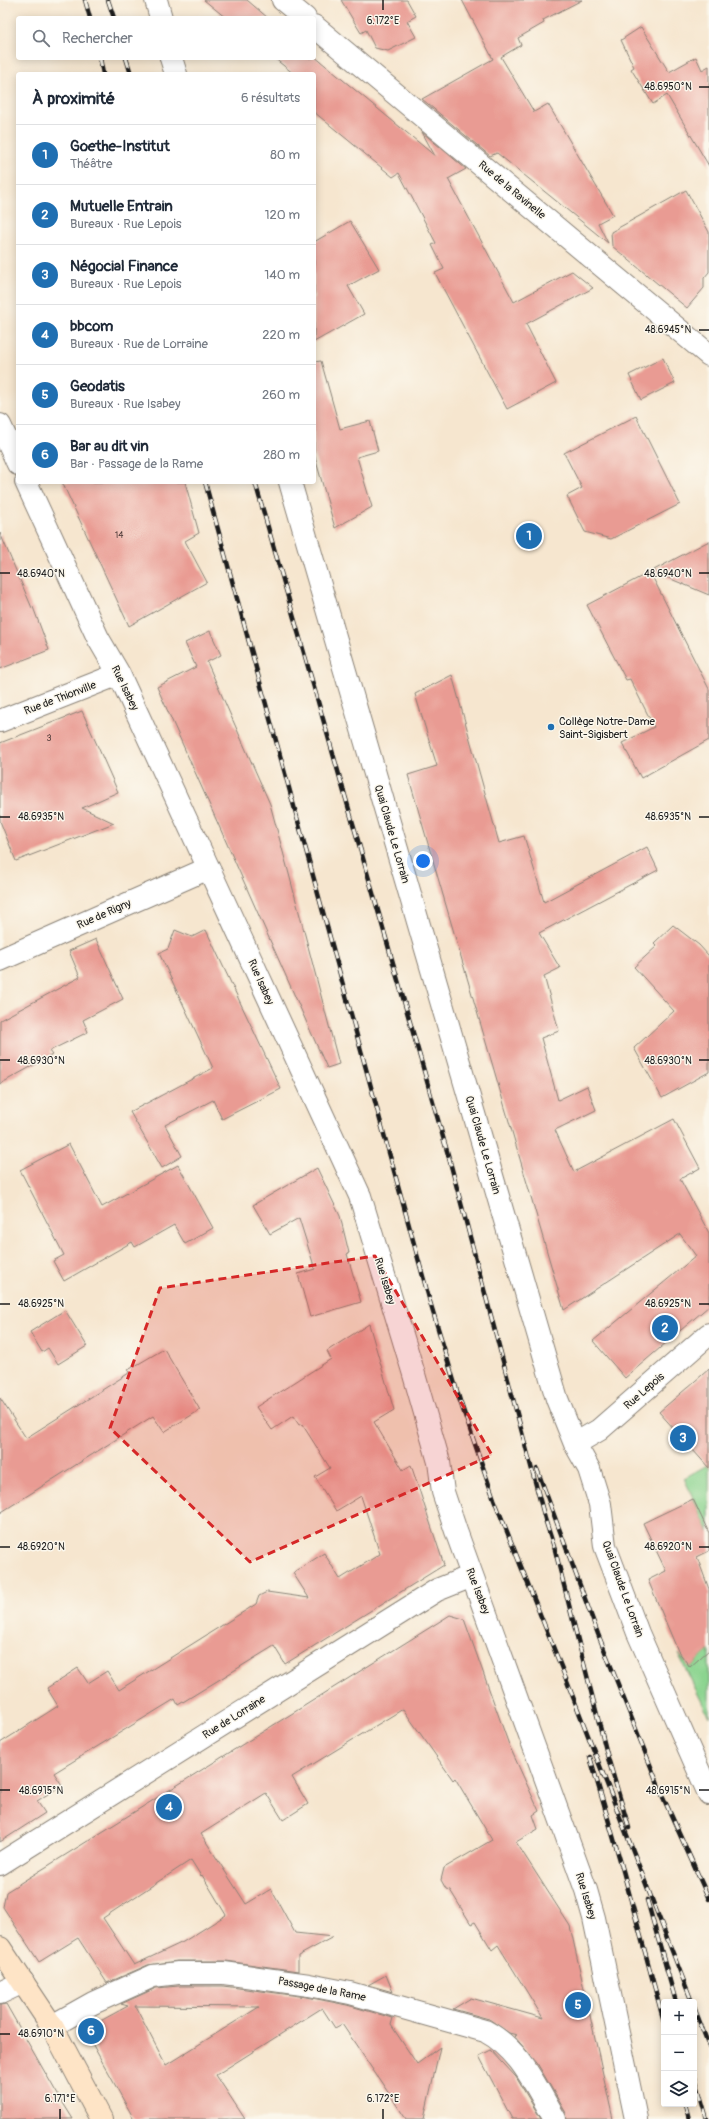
<!DOCTYPE html>
<html lang="fr">
<head>
<meta charset="utf-8">
<style>
	body { margin:0; font-family:Pangolin,sans-serif; background:#f2f2f3; color:#1f2937 }
	.controls { position:absolute; right:12px; bottom:12px; display:grid; overflow:hidden; border-radius:4px; box-shadow:0 2px 10px #0003 }
	.controls button { width:36px; height:36px; display:grid; place-items:center; padding:0; border:0; border-bottom:1px solid #e0e1e3; background:#fff; color:#1f2937; font:20px sans-serif }
	.you { position:absolute; left:423px; top:861px; width:14px; height:14px; margin:-10px; border:3px solid #fff; border-radius:50%; background:#1a73e8; box-shadow:0 0 0 6px #1a73e833 }
	.badge { display:grid; place-items:center; width:26px; height:26px; border-radius:50%; background:#1f6fb2; color:#fff; font-size:13px; font-weight:700 }
	.pin { position:absolute; translate:-50% -50%; border:2px solid #fff; box-shadow:0 1px 4px #0006 }
	.list { margin:0; padding:0; list-style:none }
	h2 { display:flex; justify-content:space-between; align-items:center; height:52px; margin:0; padding:0 16px; font-size:17px }
	h2 small { font-size:13px; font-weight:400; color:#747a83 }
	.list li { display:grid; grid-template-columns:26px 1fr auto; gap:12px; align-items:center; box-sizing:border-box; height:60px; padding:0 16px; border-top:1px solid #e0e1e3 }
	.list b { display:block; font-size:15px; white-space:nowrap }
	.list p { margin:0; font-size:13px; white-space:nowrap; color:#747a83 }
	.list em { font-size:13px; font-style:normal; color:#747a83 }
	.icon { flex:none; width:22px; height:22px; fill:none; stroke:currentColor; stroke-width:2; stroke-linecap:round; stroke-linejoin:round }
	.map { position:relative; flex:none; width:709px; height:2119px; overflow:hidden }
	.search { position:absolute; background:#fff; box-shadow:0 2px 10px #0003; left:16px; top:16px; width:300px; height:44px; display:flex; align-items:center; gap:10px; box-sizing:border-box; padding:0 14px; border-radius:4px; color:#747a83; font-size:15px }
	.panel { position:absolute; background:#fff; box-shadow:0 2px 10px #0003; left:16px; top:72px; width:300px; height:412px; border-radius:4px }
	.map>svg:first-child { display:block }
	.green { fill:#8bd48f; stroke:#547856 }
	.building { fill:#e99b93; fill-rule:evenodd }
	.lines { fill:none; stroke-linecap:round; stroke-linejoin:round }
	.street-casing { stroke:#898176; stroke-width:24 }
	.secondary-casing { stroke:#898176; stroke-width:24 }
	.street { stroke:#fff; stroke-width:22 }
	.secondary { stroke:#fee4c6; stroke-width:22 }
	.rail-casing { stroke:#1c1c1c; stroke-width:4.5 }
	.rail { stroke:#fbf7ec; stroke-width:3; stroke-dasharray:9; stroke-linecap:butt }
	.marked { fill:#d62828; fill-opacity:0.2; stroke:#d62828; stroke-width:3; stroke-dasharray:8 5; stroke-linejoin:round }
	.ticks { fill:none; stroke:#1c1c1c; stroke-width:1.5 }
	.poi-dot { fill:#1f6fb2; stroke:#fbf7ec; stroke-width:1.5 }
	.labels { text-anchor:middle; dominant-baseline:central; stroke-width:3; stroke-linejoin:round; paint-order:stroke }
	.number-label { font-size:9px; fill:#4f3c3a }
	.street-label { font-size:11px; fill:#1c1c1c; stroke:#fbf7ec }
	.poi-label { font-size:11px; fill:#1c1c1c; stroke:#fbf7ec; text-anchor:start }
	.ticks-label { font-size:10px; text-anchor:middle; fill:#1c1c1c; stroke:#fbf7ec; stroke-width:3; stroke-linejoin:round; paint-order:stroke }
</style>
</head>
<body>
<div class="map">
<svg width="709" height="2119" viewBox="0 0 709 2119">
	<rect width="100%" height="100%" fill="#fbf7ec"/>
	<filter id="ink" filterUnits="userSpaceOnUse"><feTurbulence type="fractalNoise" baseFrequency=".025" numOctaves="2"/><feDisplacementMap in="SourceGraphic" scale="8" xChannelSelector="R" yChannelSelector="G"/><feConvolveMatrix kernelMatrix="1 2 1 2 8 2 1 2 1" color-interpolation-filters="sRGB"/></filter>
	<filter id="wash" filterUnits="userSpaceOnUse"><feTurbulence type="fractalNoise" baseFrequency=".012" numOctaves="4" result="noise"/><feDisplacementMap in="SourceGraphic" scale="16" xChannelSelector="R" yChannelSelector="G"/><feGaussianBlur stdDeviation="0.9" result="paint"/><feColorMatrix in="noise" values="0 0 0 0 0 0 0 0 0 0 0 0 0 0 0 0 0 1.4 0 .05"/><feComposite in="paint" operator="in"/></filter>
	<g filter="url(#wash)">
		<rect width="100%" height="100%" fill="#f6e6cf"/>
		<!-- green -->
		<path class="green" d="M709 1464V1533L684 1478Z
			M709 1650V1717L678 1653 690 1667Z"/>
		<g id="blocks">
			<!-- building -->
			<path class="building" d="M204 0H247L268 18H226Z
				M341 0H407L416 16 407 21 416 37 388 51 375 48 366 30 361 33Z
				M462 0H582L543 20 544 23 518 38 521 45 501 57 534 112 548 104 613 215 598 223 608 243 497 153 490 156 422 99 493 59Z
				M641 27 669 72 696 57 702 70 709 66V166L667 95 653 104 631 69 634 67 621 40Z
				M314 56 435 156 422 132 466 169 448 179 514 302 572 271 593 288 526 324 556 383 507 409 435 273 444 269 432 245 436 243 399 173 393 177 314 112V74H294L274 58H314Z
				M686 190 709 232V272L704 278V288L687 308 612 246 611 232Z
				M350 221 379 269 348 286 364 314 314 342V242Z
				M663 358 675 383 641 400 629 375Z
				M321 361 340 429 370 421 378 451 357 457 372 507 335 528 314 454V362Z
				M636 416 680 504 611 539 585 532 567 496 582 488 564 453Z
				M62 482H185L199 533 185 541 207 582 129 626Z
				M0 533 32 608 33 607 49 650 0 669Z
				M709 541V595L652 571Z
				M650 572 709 689V740L641 778 622 743 654 727 630 679 626 680 587 605Z
				M210 631 221 655 207 662 270 804 289 874 339 1064 327 1068 157 687 196 667 185 643Z
				M452 675 499 843 524 836 544 902 647 847 658 870 539 933 560 968 544 976 559 1031 541 1038 558 1100 587 1086 596 1110 555 1130 574 1172 674 1119 700 1168 680 1179 709 1233V1306L625 1378 593 1341 696 1256 680 1234 564 1310 408 775 437 766 415 694Z
				M82 711 118 792 82 808 114 823 16 861 0 821V743Z
				M673 925 699 945 709 956V1072L662 1098 634 1048 674 1011 634 967 657 946 654 943Z
				M175 930 192 937 206 930 281 1089 222 1119 213 1100 165 1125 182 1156 162 1168 130 1112 213 1068 159 953 168 949Z
				M96 939 123 999 83 1020 88 1032 49 1051 52 1055 0 1084V1020L80 977 69 951Z
				M69 1144 102 1207 178 1165 213 1228 185 1244 174 1225 135 1247 132 1242 64 1281 53 1261 64 1255 20 1170Z
				M317 1168 340 1216 349 1253 347 1254 361 1302 310 1317 298 1274 315 1269 299 1218 270 1234 253 1205Z
				M65 1310 87 1346 58 1364 48 1348 42 1352 30 1332Z
				M369 1324 394 1410 374 1422 403 1470 411 1465 444 1565 285 1664 274 1646 178 1705 175 1699 54 1773 62 1785 37 1801 45 1813 0 1842V1743L58 1706 47 1688 78 1668 88 1683 107 1671 119 1690 256 1604 259 1596 267 1592 309 1598 293 1573 324 1553 340 1579 380 1554 361 1496 336 1511 315 1477 330 1468 302 1424 299 1425 293 1416 272 1430 256 1407 331 1359 327 1351Z
				M164 1349 200 1410 164 1432 153 1416 0 1513V1398L26 1438 129 1373 128 1370Z
				M709 1369V1468L659 1412Z
				M693 1499 709 1533V1551L697 1557 709 1589V1650L690 1667 678 1651 648 1580 666 1571 643 1523Z
				M450 1615 464 1619 509 1745 539 1811 533 1815 538 1829 516 1842 570 1926 613 2119H567L566 2113 537 2063 514 2036 517 2035 509 2033 489 2019 453 2009 471 1998 543 2018 498 1945 492 1950 475 1922 471 1924 450 1890 446 1889 441 1880 444 1868 492 1840 455 1778 453 1780 403 1709 292 1777 308 1804 283 1820 266 1793 201 1834 246 1904 271 1889 295 1933 333 1937 298 1956V1971L226 1961H177L148 1965 107 1983 78 1938 39 1962 3 1907 6 1892ZM191 1860 201 1876 202 1875 226 1915 183 1942 134 1965 103 1918Z
				M386 1975 393 1992 368 1985Z
				M179 1986H223L307 1997 347 2005 393 2018 391 2025 417 2064 440 2047 424 2119H406L342 2024 335 2028 322 2008 216 2075 245 2119H134L89 2038 93 2025 128 2006 121 2004 156 1988ZM135 2006 259 2007 166 2065Z
				M6 2004 55 2090 73 2119H0V2005Z
				M491 2050 516 2077 541 2119H512L479 2056Z"/>
		</g>
	</g>
	<g filter="url(#ink)">
		<use href="#blocks" fill-opacity="0" stroke="#898176" stroke-width="1"/>
		<g class="lines">
			<defs>
				<path id="street" d="M156 0 161 18
					M283 0 305 18
					M314 26 709 355
					M171 58 176 74
					M0 425 18 464
					M26 482 98 638 119 674 360 1196 413 1371 439 1462 443 1492 456 1531 586 1890 594 1918 636 2119
					M290 482 557 1399 575 1444 589 1469 600 1504 605 1546 638 1633 709 1794
					M0 721 119 674
					M0 960 209 868
					M575 1444 599 1430 709 1334
					M0 1864 437 1590 472 1576
					M0 1993 23 1982
					M52 2026 93 2003 153 1976 178 1973H224L309 1985 350 1993 485 2031C521 2050 535 2086 555 2119"/>
				<path id="secondary" d="M0 1948 52 2026 101 2119"/>
			</defs>
			<!-- street casing -->
			<use href="#street" class="street-casing"/>
			<!-- secondary casing -->
			<use href="#secondary" class="secondary-casing"/>
			<!-- street -->
			<use href="#street" class="street"/>
			<!-- secondary -->
			<use href="#secondary" class="secondary"/>
			<defs>
				<path id="rail" d="M85 0 90 18
					M108 0 114 18
					M100 58 103 74
					M126 58 131 74
					M205 482 430 1302 460 1401 494 1499 566 1679 692 2002
					M255 482 449 1158 545 1519 555 1550 608 1758 629 1828
					M537 1469 598 1634 663 1797 709 1899
					M590 1757 622 1867 664 2022
					M647 1900 676 2002
					M694 2007 709 2046
					M694 2074 707 2119
					M685 2104 689 2119"/>
			</defs>
			<!-- rail casing -->
			<use href="#rail" class="rail-casing"/>
			<!-- rail -->
			<use href="#rail" class="rail"/>
		</g>
	</g>
	<!-- marked area -->
	<path class="marked" d="M375 1256 492 1455 250 1562 110 1428 160 1288Z"/>
	<!-- ticks -->
	<path class="ticks" d="M383 0V10M699 87H709M699 330H709M0 573H10M699 573H709M0 817H10M699 817H709M0 1060H10M699 1060H709M0 1304H10M699 1304H709M0 1547H10M699 1547H709M0 1790H10M699 1790H709M0 2034H10M60 2109V2119M383 2109V2119"/>
	<!-- markers -->
	<circle class="poi-dot" cx="551" cy="727" r="4"/>
	<g class="labels">
		<!-- number labels -->
		<g class="number-label">
			<text x="119" y="535">14</text>
			<text x="49" y="738">3</text>
		</g>
		<!-- street labels -->
		<g class="street-label">
			<text transform="translate(512 190) rotate(40)">Rue de la Ravinelle</text>
			<text transform="translate(125 688) rotate(64)">Rue Isabey</text>
			<text transform="translate(60 698) rotate(-21)">Rue de Thionville</text>
			<text transform="translate(392 834) rotate(74)">Quai Claude Le Lorrain</text>
			<text transform="translate(104 914) rotate(-24)">Rue de Rigny</text>
			<text transform="translate(261 982) rotate(66)">Rue Isabey</text>
			<text transform="translate(483 1145) rotate(74)">Quai Claude Le Lorrain</text>
			<text transform="translate(385 1281) rotate(73)">Rue Isabey</text>
			<text transform="translate(644 1391) rotate(-41)">Rue Lepois</text>
			<text transform="translate(623 1589) rotate(70)">Quai Claude Le Lorrain</text>
			<text transform="translate(478 1591) rotate(69)">Rue Isabey</text>
			<text transform="translate(234 1717) rotate(-32)">Rue de Lorraine</text>
			<text transform="translate(586 1896) rotate(73)">Rue Isabey</text>
			<text transform="translate(322 1989) rotate(11)">Passage de la Rame</text>
		</g>
		<!-- poi labels -->
		<g class="poi-label">
			<text x="559" y="721">Collège Notre-Dame<tspan x="559" dy="13">Saint-Sigisbert</tspan></text>
		</g>
	</g>
	<g class="ticks-label">
		<text x="383" y="24">6.172°E</text>
		<text x="668" y="90">48.6950°N</text>
		<text x="668" y="333">48.6945°N</text>
		<text x="41" y="577">48.6940°N</text>
		<text x="668" y="577">48.6940°N</text>
		<text x="41" y="820">48.6935°N</text>
		<text x="668" y="820">48.6935°N</text>
		<text x="41" y="1064">48.6930°N</text>
		<text x="668" y="1064">48.6930°N</text>
		<text x="41" y="1307">48.6925°N</text>
		<text x="668" y="1307">48.6925°N</text>
		<text x="41" y="1550">48.6920°N</text>
		<text x="668" y="1550">48.6920°N</text>
		<text x="41" y="1794">48.6915°N</text>
		<text x="668" y="1794">48.6915°N</text>
		<text x="41" y="2037">48.6910°N</text>
		<text x="60" y="2102">6.171°E</text>
		<text x="383" y="2102">6.172°E</text>
	</g>
</svg>
<div class="controls">
<button>+</button>
<button>−</button>
<button><svg class="icon" aria-label="layers" viewBox="0 0 24 24"><path d="M12 4l9 5-9 5-9-5zM3 14l9 5 9-5"/></svg></button>
</div>
<div class="you"></div>
<div class="pin badge" style="left:529px;top:536px">1</div>
<div class="pin badge" style="left:665px;top:1328px">2</div>
<div class="pin badge" style="left:683px;top:1438px">3</div>
<div class="pin badge" style="left:169px;top:1807px">4</div>
<div class="pin badge" style="left:578px;top:2005px">5</div>
<div class="pin badge" style="left:91px;top:2031px">6</div>
<div class="search"><svg class="icon" aria-label="search" viewBox="0 0 24 24"><circle cx="10" cy="10" r="6"/><path d="M15 15l6 6"/></svg>Rechercher</div>
<section class="panel">
<h2>À proximité<small>6 résultats</small></h2>
<ul class="list">
<li><span class="badge">1</span><div><b>Goethe-Institut</b><p>Théâtre</p></div><em>80 m</em></li>
<li><span class="badge">2</span><div><b>Mutuelle Entrain</b><p>Bureaux · Rue Lepois</p></div><em>120 m</em></li>
<li><span class="badge">3</span><div><b>Négocial Finance</b><p>Bureaux · Rue Lepois</p></div><em>140 m</em></li>
<li><span class="badge">4</span><div><b>bbcom</b><p>Bureaux · Rue de Lorraine</p></div><em>220 m</em></li>
<li><span class="badge">5</span><div><b>Geodatis</b><p>Bureaux · Rue Isabey</p></div><em>260 m</em></li>
<li><span class="badge">6</span><div><b>Bar au dit vin</b><p>Bar · Passage de la Rame</p></div><em>280 m</em></li>
</ul>
</section>
</div>
</body>
</html>
